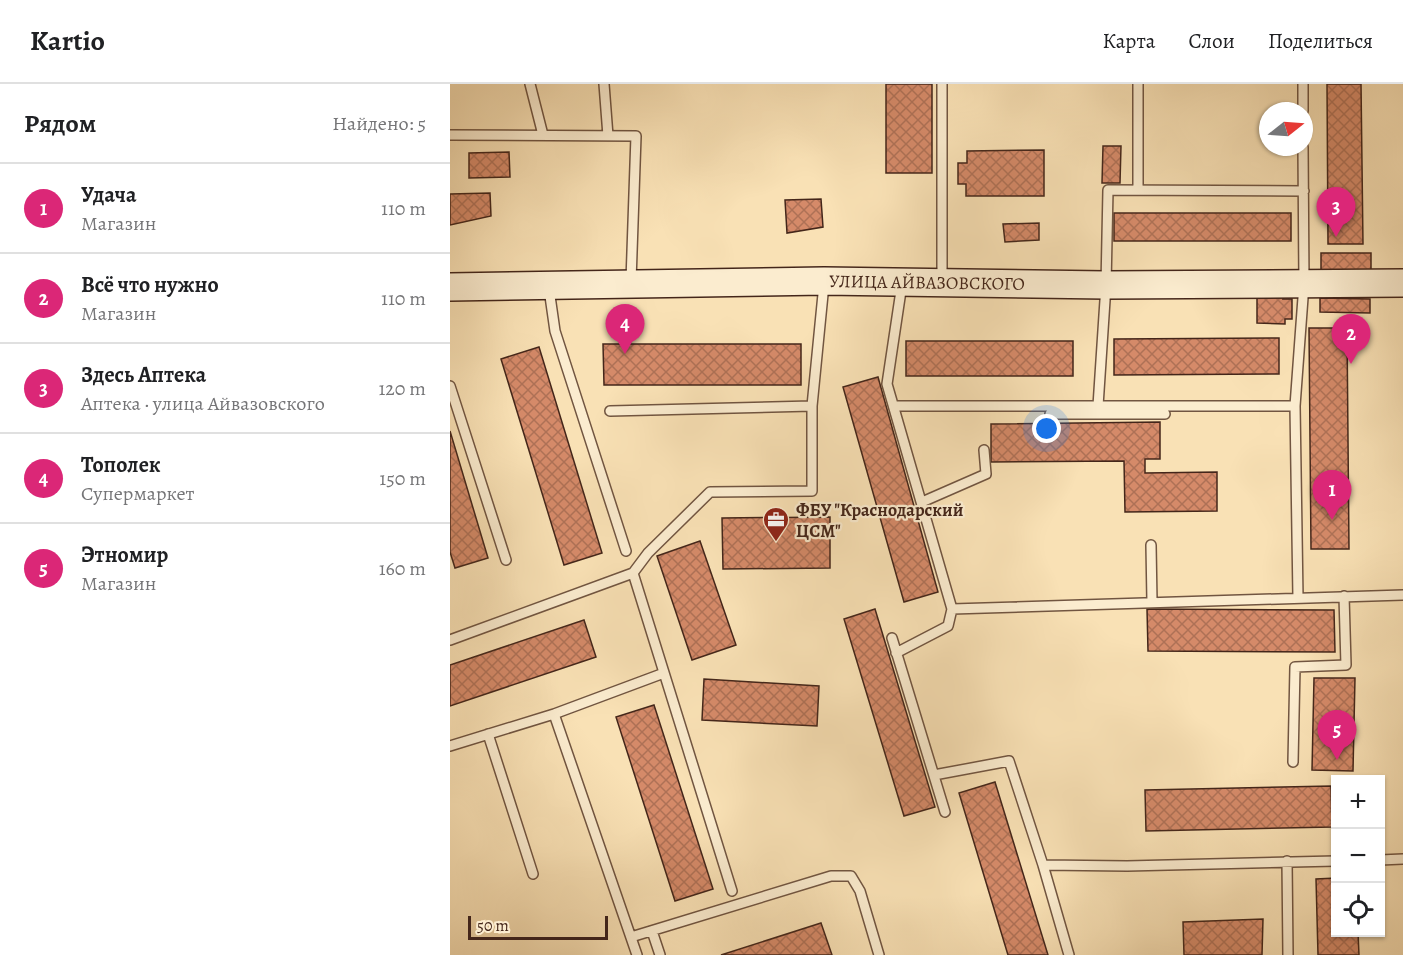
<!DOCTYPE html>
<html lang="ru">
<head>
<meta charset="utf-8">
<style>
	body { margin:0; font-family:Alegreya,serif; background:#f6f6f6; color:#202124 }
	.controls { position:absolute; right:18px; bottom:18px; display:grid; overflow:hidden; border-radius:0px; box-shadow:0 2px 4px #0004 }
	.controls button { width:54px; height:54px; display:grid; place-items:center; padding:0; border:0; border-bottom:2px solid #e0e0e0; background:#fff; color:#202124; font:30px sans-serif }
	.compass { position:absolute; left:809px; top:18px; width:54px; height:54px; border-radius:50%; background:#fff; box-shadow:0 2px 4px #0004; rotate:73deg }
	.scale { position:absolute; left:18px; bottom:15px; width:140px; box-sizing:border-box; padding-left:6px; border:3px solid #44261a; border-top:0; font-size:16px; line-height:21px; white-space:nowrap; color:#44261a; -webkit-text-stroke:4px #fbeccf; paint-order:stroke }
	.you { position:absolute; left:597px; top:345px; width:21px; height:21px; margin:-15px; border:4px solid #fff; border-radius:50%; background:#1a73e8; box-shadow:0 0 0 9px #1a73e833 }
	.badge { display:grid; place-items:center; width:39px; height:39px; border-radius:50%; background:#db2777; color:#fff; font-size:20px; font-weight:700 }
	.pin { position:absolute; translate:-50% -50px; filter:drop-shadow(0 2px 3px #0008) }
	.pin::after { content:''; position:absolute; top:32px; width:21px; height:18px; background:inherit; clip-path:polygon(0 0,100% 0,50% 100%) }
	.list { margin:0; padding:0; list-style:none }
	h2 { display:flex; justify-content:space-between; align-items:center; height:78px; margin:0; padding:0 24px; font-size:26px }
	h2 small { font-size:20px; font-weight:400; color:#757577 }
	.list li { display:grid; grid-template-columns:39px 1fr auto; gap:18px; align-items:center; box-sizing:border-box; height:90px; padding:0 24px; border-top:2px solid #e0e0e0 }
	.list b { display:block; font-size:22px; white-space:nowrap }
	.list p { margin:0; font-size:20px; white-space:nowrap; color:#757577 }
	.list em { font-size:20px; font-style:normal; color:#757577 }
	.icon { flex:none; width:33px; height:33px; fill:none; stroke:currentColor; stroke-width:2; stroke-linecap:round; stroke-linejoin:round }
	.map { position:relative; flex:none; width:953px; height:871px; overflow:hidden }
	header { display:flex; align-items:center; gap:36px; box-sizing:border-box; height:84px; padding:0 30px; background:#fff; border-bottom:2px solid #e0e0e0 }
	header strong { font-size:28px }
	nav { display:flex; gap:33px; margin-inline-start:auto; font-size:21px }
	main { display:flex }
	aside { flex:1; background:#fff }
	.map>svg:first-child { display:block }
	.building { fill:url(#building-cross-hatch); stroke:#44261a; stroke-width:1.5 }
	.lines { fill:none; stroke-linecap:round; stroke-linejoin:round }
	.lane-casing { stroke:#715541; stroke-width:12 }
	.secondary-casing { stroke:#44261a; stroke-width:30 }
	.lane { stroke:#fbeccf; stroke-width:9 }
	.secondary { stroke:#fbeccf; stroke-width:27 }
	.labels { text-anchor:middle; dominant-baseline:central; stroke-width:4.5; stroke-linejoin:round; paint-order:stroke }
	.street-label { font-size:18px; fill:#44261a; stroke:#fbeccf }
	.poi-label { font-size:18px; font-weight:bold; fill:#44261a; stroke:#fbeccf; text-anchor:start }
</style>
</head>
<body>
<header>
<strong>Kartio</strong>
<nav><a>Карта</a><a>Слои</a><a>Поделиться</a></nav>
</header>
<main>
<aside>
<h2>Рядом<small>Найдено: 5</small></h2>
<ul class="list">
<li><span class="badge">1</span><div><b>Удача</b><p>Магазин</p></div><em>110 m</em></li>
<li><span class="badge">2</span><div><b>Всё что нужно</b><p>Магазин</p></div><em>110 m</em></li>
<li><span class="badge">3</span><div><b>Здесь Аптека</b><p>Аптека · улица Айвазовского</p></div><em>120 m</em></li>
<li><span class="badge">4</span><div><b>Тополек</b><p>Супермаркет</p></div><em>150 m</em></li>
<li><span class="badge">5</span><div><b>Этномир</b><p>Магазин</p></div><em>160 m</em></li>
</ul>
</aside>
<div class="map">
<svg width="953" height="871" viewBox="0 0 953 871">
	<defs>
		<pattern id="building-cross-hatch" width="8" height="8" patternUnits="userSpaceOnUse" patternTransform="scale(1.5)"><rect width="8" height="8" fill="#d58a69"/><path d="M0 0l8 8M0 8l8-8" fill="none" stroke="#ae7156"/></pattern>
	</defs>
	<rect width="100%" height="100%" fill="#f9e1b5"/>
	<filter id="stains"><feTurbulence type="fractalNoise" baseFrequency=".00333" numOctaves="4"/><feColorMatrix values="0 0 0 0 .2 0 0 0 0 .09 0 0 0 0 .02 0 0 0 .5 -.17"/></filter>
	<radialGradient id="worn" r=".72"><stop offset=".6" stop-color="#630" stop-opacity="0"/><stop offset="1" stop-color="#630" stop-opacity=".3"/></radialGradient>
	<!-- building -->
	<path class="building" d="M436 0H482V89H436Z
		M877 0H911L913 160H878Z
		M653 62H671L670 99H652Z
		M594 66V112H516V100H508V79H517V67Z
		M59 68 60 93 19 94V69Z
		M40 109 41 132 0 141V110Z
		M371 115 373 143 337 149 335 116Z
		M664 129H841V157H664Z
		M589 139V156L555 158 553 140Z
		M871 169H921V187H871Z
		M807 212H834L833 215H842V235H835V240L807 239Z
		M870 214 920 215V229L870 228Z
		M859 244H897L899 465H861Z
		M829 254V290L664 291V255Z
		M456 257H623V292H456Z
		M153 260H351V301H154Z
		M89 263 152 469 114 481 51 275Z
		M428 293 488 508 454 518 393 303Z
		M710 338V375H695V389L767 388V427L675 428 674 377 541 378V340Z
		M0 347 38 474 5 484 0 468Z
		M380 433V484L273 485 272 434Z
		M250 457 286 561 242 576 207 472Z
		M425 525 485 723 454 732 394 535Z
		M697 525 884 526 885 568 698 567Z
		M134 536 146 573 0 622V581Z
		M864 594H905L903 687 862 686Z
		M254 595 369 602 367 642 252 636Z
		M204 621 263 805 225 817 166 633Z
		M545 698 598 871H558L509 709Z
		M881 702 882 743 696 747 695 706Z
		M886 794V848H908L909 871H868L866 795Z
		M813 835 812 871H734L733 838Z
		M371 839 382 871H271Z"/>
	<g class="lines">
		<defs>
			<path id="lane" d="M80 0 93 51
				M154 0 158 52
				M492 0V196
				M688 0V105
				M853 0V27
				M0 51 186 52 181 197
				M99 205 105 247 176 467
				M0 302 56 476
				M444 322H845
				M648 322 656 201 658 106 854 107
				M160 327 362 322
				M600 330H715
				M472 418 536 390 534 366
				M701 461 702 518
				M183 489 282 807
				M848 514 845 322 854 200 853 63
				M502 525 953 511
				M442 554 495 728
				M0 556 183 489 198 469 260 408 362 407V322L374 200
				M446 569 498 542 502 525 437 300 452 200
				M104 630 187 871
				M38 650 83 790
				M0 662 104 630 214 589
				M843 678 845 583 896 581 894 512
				M484 691 559 677 593 781 677 782 886 777
				M930 776 953 775
				M837 777 838 871
				M593 781 619 871
				M202 847 210 871
				M181 853 381 792H401L410 807 429 871"/>
			<g id="secondary">
				<path id="s1" d="M0 203 374 197 656 201 953 199"/>
			</g>
		</defs>
		<!-- lane casing -->
		<use href="#lane" class="lane-casing"/>
		<!-- secondary casing -->
		<use href="#secondary" class="secondary-casing"/>
		<!-- lane -->
		<use href="#lane" class="lane"/>
		<!-- secondary -->
		<use href="#secondary" class="secondary"/>
	</g>
	<!-- icons -->
	<defs>
		<symbol id="office-pin" viewBox="-11 -11 22 30"><path d="M0 17L-7.5 6A9.5 9.5 0 1 1 7.5 6Z" fill="#8f2418" stroke="#fbeccf"/><path d="M-6-3h4V-5.5h4V-3h4V5H-6ZM-1-4.5V-3h2v-1.5ZM-6 0V1H6V0Z" fill="#fff"/></symbol>
	</defs>
	<g fill-rule="evenodd">
		<use href="#office-pin" x="311" y="421" width="30" height="40"/>
	</g>
	<g class="labels">
		<!-- street labels -->
		<g class="street-label">
			<text stroke="none"><textPath href="#s1" startOffset="477">УЛИЦА АЙВАЗОВСКОГО</textPath></text>
		</g>
		<!-- poi labels -->
		<g class="poi-label">
			<text x="346" y="426">ФБУ "Краснодарский<tspan x="346" dy="21">ЦСМ"</tspan></text>
		</g>
	</g>
	<rect width="100%" height="100%" filter="url(#stains)"/>
	<rect width="100%" height="100%" fill="url(#worn)"/>
</svg>
<div class="controls">
<button>+</button>
<button>−</button>
<button><svg class="icon" aria-label="locate" viewBox="0 0 24 24"><circle cx="12" cy="12" r="6"/><path d="M12 2v4M12 18v4M2 12h4M18 12h4"/></svg></button>
</div>
<svg class="compass" viewBox="-18 -18 36 36"><path d="M0-13l5 13h-10z" fill="#e53935"/><path d="M0 13l5-13h-10z" fill="#757577"/></svg>
<div class="scale">50 m</div>
<div class="you"></div>
<div class="pin badge" style="left:882px;top:436px">1</div>
<div class="pin badge" style="left:901px;top:280px">2</div>
<div class="pin badge" style="left:886px;top:153px">3</div>
<div class="pin badge" style="left:175px;top:270px">4</div>
<div class="pin badge" style="left:887px;top:676px">5</div>
</div>
</main>
</body>
</html>
